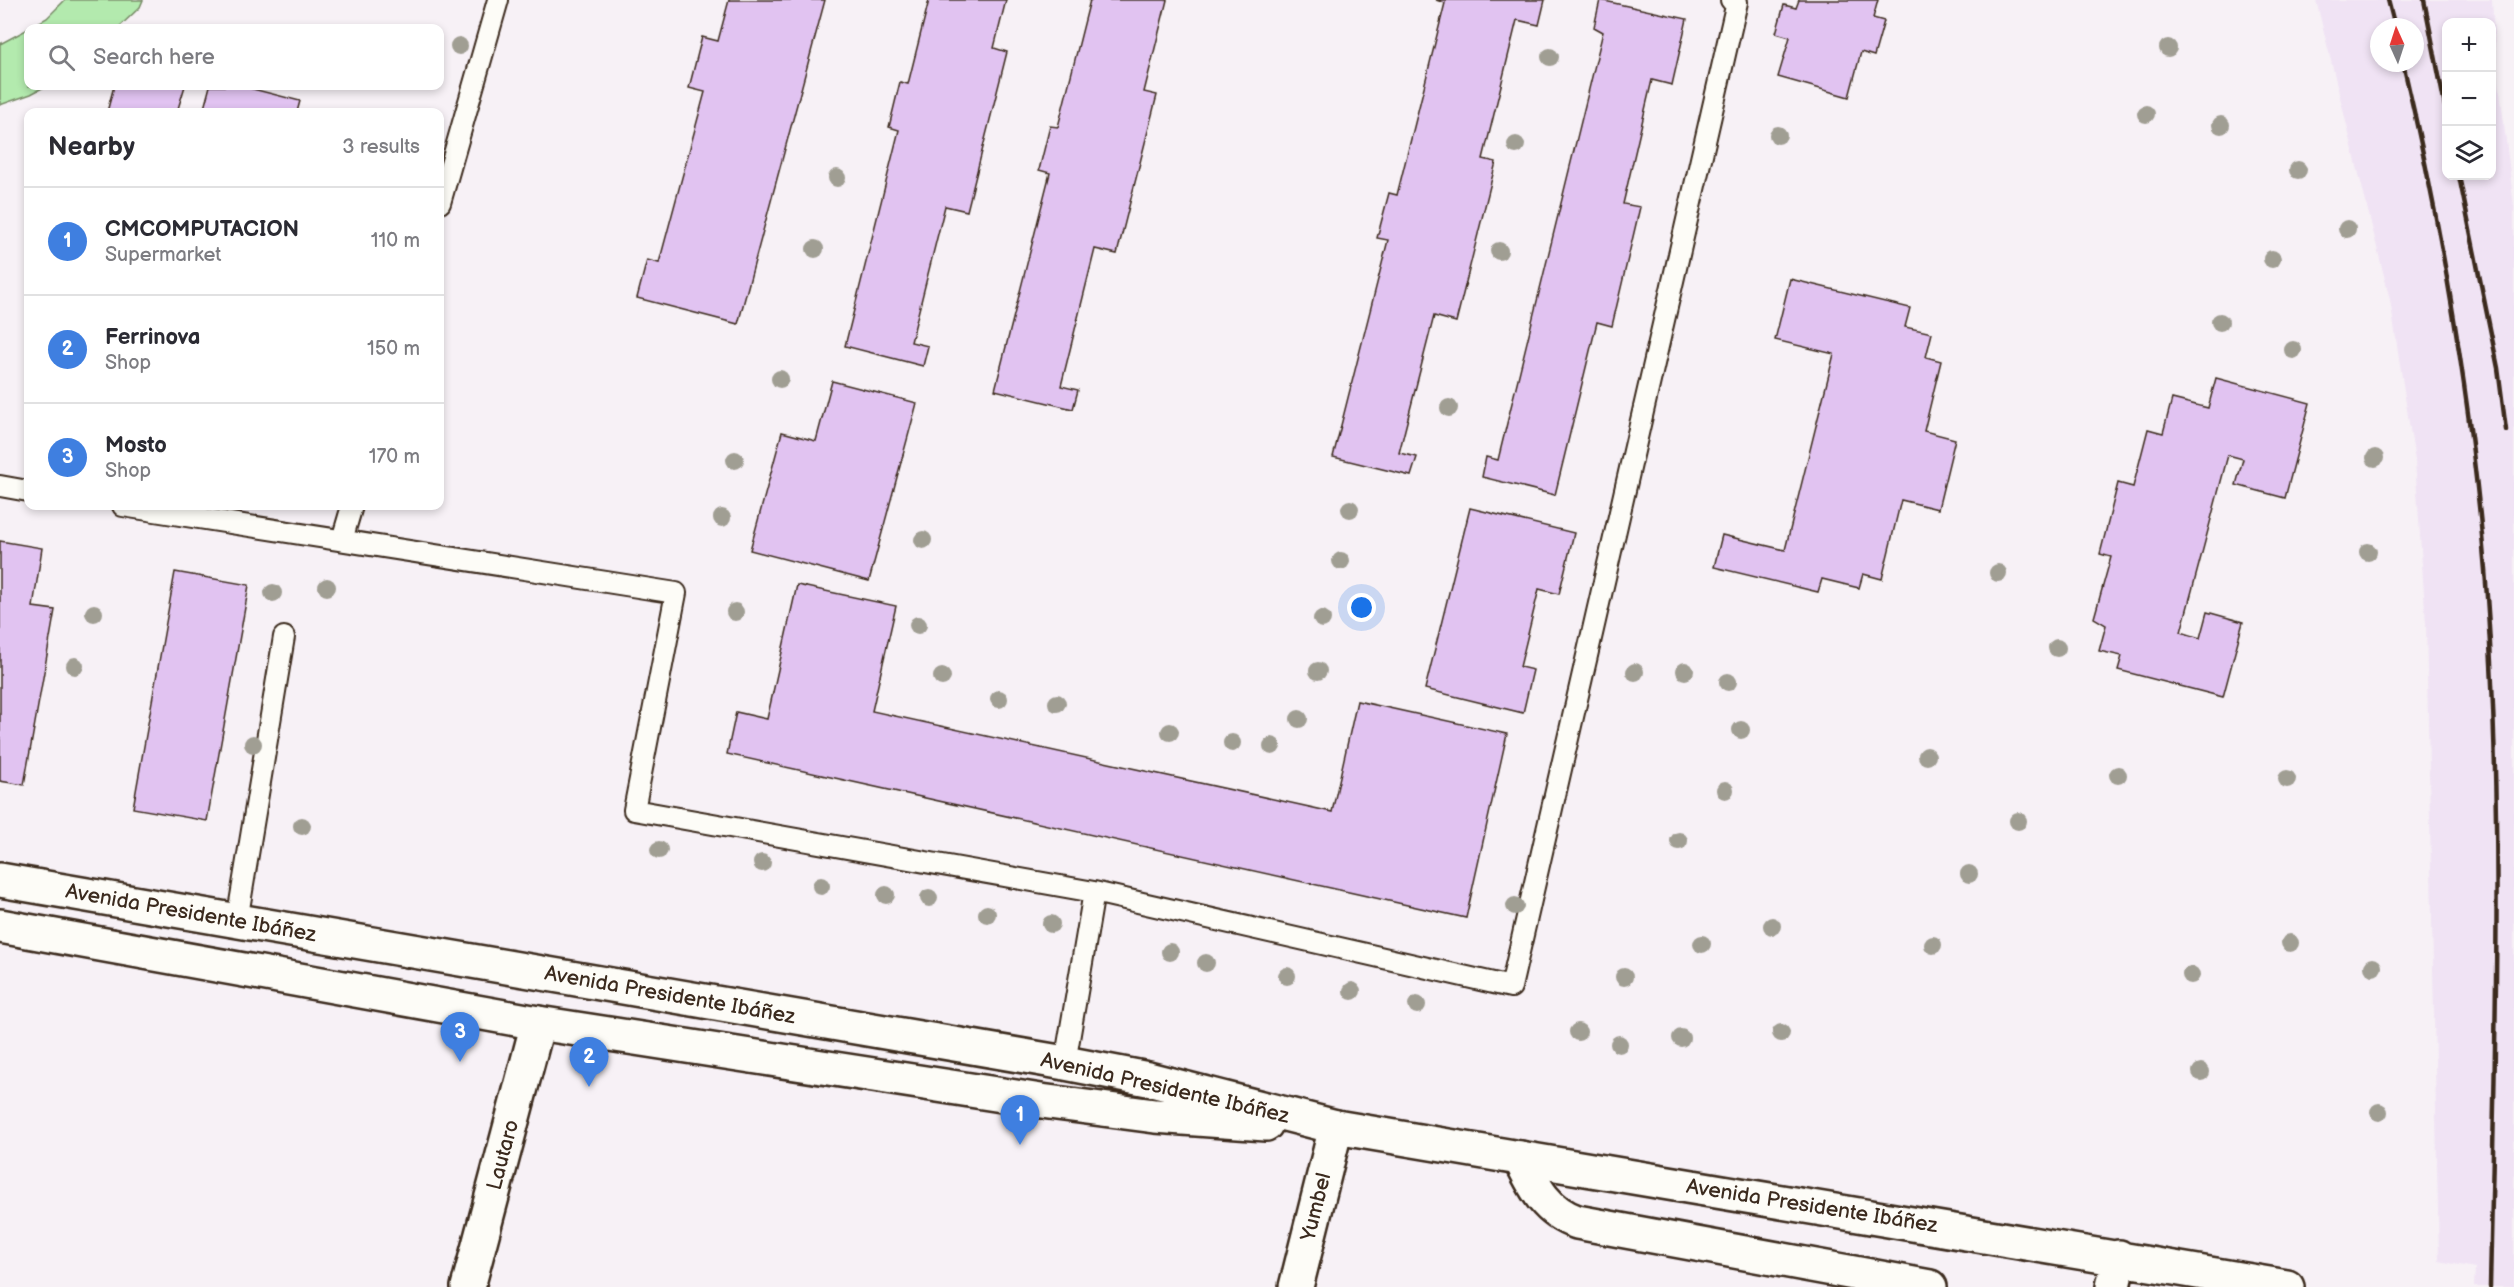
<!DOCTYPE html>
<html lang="en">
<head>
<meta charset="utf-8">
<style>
	body { margin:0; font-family:"Balsamiq Sans",sans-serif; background:#f7f7f7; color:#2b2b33 }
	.controls { position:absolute; right:18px; top:18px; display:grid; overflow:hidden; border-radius:12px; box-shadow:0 3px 9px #0003 }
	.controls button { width:54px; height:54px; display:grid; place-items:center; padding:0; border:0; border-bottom:2px solid #e1e1e2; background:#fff; color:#2b2b33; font:30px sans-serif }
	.compass { position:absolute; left:2370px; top:18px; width:54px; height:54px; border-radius:50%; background:#fff; box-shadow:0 3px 9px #0003; rotate:357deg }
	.you { position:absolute; left:1362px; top:608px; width:21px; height:21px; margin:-15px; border:4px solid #fff; border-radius:50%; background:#1a73e8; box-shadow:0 0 0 9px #1a73e833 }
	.badge { display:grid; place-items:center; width:39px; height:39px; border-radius:50%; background:#3b2a1e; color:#fff; font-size:20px; font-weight:700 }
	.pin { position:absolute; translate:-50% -50px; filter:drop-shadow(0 2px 3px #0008) }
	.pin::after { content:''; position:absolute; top:32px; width:21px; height:18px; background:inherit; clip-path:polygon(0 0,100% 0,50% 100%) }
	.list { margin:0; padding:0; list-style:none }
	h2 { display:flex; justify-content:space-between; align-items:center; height:78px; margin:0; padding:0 24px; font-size:26px }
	h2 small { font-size:20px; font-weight:400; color:#7c7c81 }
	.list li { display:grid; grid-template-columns:39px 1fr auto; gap:18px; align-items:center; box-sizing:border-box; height:108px; padding:0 24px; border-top:2px solid #e1e1e2 }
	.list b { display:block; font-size:22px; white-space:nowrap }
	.list p { margin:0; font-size:20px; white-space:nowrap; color:#7c7c81 }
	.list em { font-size:20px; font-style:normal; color:#7c7c81 }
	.icon { flex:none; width:33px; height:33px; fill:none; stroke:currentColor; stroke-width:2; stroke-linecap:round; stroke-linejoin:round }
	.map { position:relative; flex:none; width:2514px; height:1287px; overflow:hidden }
	.search { position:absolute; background:#fff; box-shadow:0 3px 9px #0003; left:24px; top:24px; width:420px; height:66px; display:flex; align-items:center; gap:15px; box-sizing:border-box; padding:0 21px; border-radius:12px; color:#7c7c81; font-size:22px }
	.panel { position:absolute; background:#fff; box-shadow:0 3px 9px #0003; left:24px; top:108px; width:420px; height:402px; border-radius:12px }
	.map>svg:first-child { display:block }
	.built { fill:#f0e3f4; fill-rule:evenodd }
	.green { fill:#b3eaae; stroke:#778a66; stroke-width:1.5 }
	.building { fill:#e1c3f1; stroke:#3b2a1e; stroke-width:1.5 }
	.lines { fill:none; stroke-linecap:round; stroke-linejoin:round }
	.service-casing { stroke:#3b2a1e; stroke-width:24 }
	.minor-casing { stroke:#3b2a1e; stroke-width:38 }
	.tertiary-casing { stroke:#3b2a1e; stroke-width:38 }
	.primary-casing { stroke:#3b2a1e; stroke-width:38 }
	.service { stroke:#fdfcf7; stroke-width:20 }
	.minor { stroke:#fdfcf7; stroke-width:33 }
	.tertiary { stroke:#fdfcf7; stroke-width:33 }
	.primary { stroke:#fdfcf7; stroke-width:33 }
	.rail { stroke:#3b2a1e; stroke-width:4.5 }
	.tree { fill:#a09e93 }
	.labels { text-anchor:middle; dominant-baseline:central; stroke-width:5; stroke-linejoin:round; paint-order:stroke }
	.street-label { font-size:21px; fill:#3b2a1e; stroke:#fdfcf7 }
</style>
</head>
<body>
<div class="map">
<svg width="2514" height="1287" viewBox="0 0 2514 1287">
	<rect width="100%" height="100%" fill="#f7f1f6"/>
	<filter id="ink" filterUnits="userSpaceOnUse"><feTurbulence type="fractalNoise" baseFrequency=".0167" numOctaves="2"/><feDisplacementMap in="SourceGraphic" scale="12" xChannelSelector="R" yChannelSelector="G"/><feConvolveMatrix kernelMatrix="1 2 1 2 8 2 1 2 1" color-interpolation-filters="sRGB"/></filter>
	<g filter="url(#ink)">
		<!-- built -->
		<path class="built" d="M2316 0H2492L2495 50 2514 206V1287H2474L2475 1268 2439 1261 2426 624 2415 461 2390 300ZM2446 22H2492V176H2446ZM2379 27H2415V63H2379Z"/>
		<!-- green -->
		<path class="green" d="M65 0H143L140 7 118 28H29L47 18Z
			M28 29V86H46L31 94 0 105V44Z"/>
		<!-- building -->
		<path class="building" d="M729 0H825L738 324 637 298 647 260 659 263 705 92 689 88 702 37 718 41Z
			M929 0H1006L994 48 1007 52 967 211 945 206 911 342 928 346 923 366 845 346 899 130 889 127 900 82 908 84Z
			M1090 0H1167L1144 92 1157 95 1117 254 1095 249 1061 386 1078 390 1073 409 995 390 1050 173 1039 170 1050 126 1058 127Z
			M1436 0H1545L1539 25 1517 20 1483 159 1496 162 1456 322 1434 316 1399 453 1417 457 1411 476 1333 457 1388 240 1377 238 1389 193 1397 195 1445 3Z
			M1600 0 1687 19 1672 85 1652 80 1623 204 1640 207 1612 326 1597 322 1555 495 1482 477 1486 457 1498 460 1603 32 1594 27Z
			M1799 0H1878L1873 18 1884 21 1874 56 1861 52 1849 97 1778 77 1790 37 1776 33 1784 5 1796 8Z
			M114 86H185L177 112H107Z
			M210 86H241L300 101 297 112H203Z
			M1790 279 1910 308 1905 327 1932 333 1926 357 1941 361 1924 431 1955 439 1938 509 1901 500 1882 579 1863 574 1859 588 1822 579 1818 592 1714 567 1722 535 1785 550 1834 354 1775 340Z
			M2216 378 2310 403 2285 498 2236 485 2243 459 2228 455 2181 632 2200 638 2207 612 2243 622 2223 697 2118 670 2122 656 2099 651 2106 625 2094 618 2111 557 2100 554 2118 483 2133 487 2148 429 2163 433 2172 399 2208 408Z
			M832 381 917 403 869 581 750 550 782 432 816 441Z
			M1470 508 1574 533 1559 594 1539 589 1520 667 1533 670 1523 713 1425 689Z
			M0 541 42 548 33 607 55 610 24 785 0 781Z
			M175 572 249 585 207 821 133 808Z
			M797 585 896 606 872 711 1332 812 1357 701 1507 734 1466 918 727 754 736 712 767 719Z"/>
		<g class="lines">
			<defs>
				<path id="service" d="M440 203 498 0
					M0 486 28 491
					M123 506 676 593 634 810 1094 892 1065 1063
					M342 540 352 506
					M1094 892 1511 987 1737 2 1731 0
					M237 921 284 637"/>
				<path id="minor" d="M1520 1158C1534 1186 1545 1211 1577 1222L1930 1287
					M1296 1287 1336 1127"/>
				<path id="tertiary" d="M468 1287 538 1023"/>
				<path id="primary" d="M0 880 1065 1063 1148 1079 1336 1127 2287 1287
					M0 926 538 1023 1041 1101 1155 1116 1266 1124
					M2113 1287 2119 1257"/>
			</defs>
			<!-- service casing -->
			<use href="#service" class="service-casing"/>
			<!-- minor casing -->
			<use href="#minor" class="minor-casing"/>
			<!-- tertiary casing -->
			<use href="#tertiary" class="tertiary-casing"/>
			<!-- primary casing -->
			<use href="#primary" class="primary-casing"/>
			<!-- service -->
			<use href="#service" class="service"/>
			<!-- minor -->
			<use href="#minor" class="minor"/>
			<!-- tertiary -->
			<use href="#tertiary" class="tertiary"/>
			<!-- primary -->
			<use href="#primary" class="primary"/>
			<!-- rail -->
			<path class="rail" d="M2388 0 2395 27
				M2424 0 2446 111
				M2403 63C2442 230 2471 399 2485 570 2504 808 2495 1048 2490 1287
				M2459 176 2498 368 2506 430"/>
		</g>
		<!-- trees -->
		<g class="tree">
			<circle cx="459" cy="46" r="9"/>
			<circle cx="2168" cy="48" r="9"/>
			<circle cx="1550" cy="57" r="9"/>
			<circle cx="2146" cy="114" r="9"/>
			<circle cx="2221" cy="125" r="9"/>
			<circle cx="1778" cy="135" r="9"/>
			<circle cx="1516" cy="145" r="9"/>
			<circle cx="2298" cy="170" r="9"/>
			<circle cx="837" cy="178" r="9"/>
			<circle cx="2347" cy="229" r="9"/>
			<circle cx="815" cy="249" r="9"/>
			<circle cx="1499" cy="251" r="9"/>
			<circle cx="2272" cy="259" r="9"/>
			<circle cx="2220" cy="322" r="9"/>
			<circle cx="2293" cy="350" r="9"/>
			<circle cx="780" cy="379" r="9"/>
			<circle cx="1449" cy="408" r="9"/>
			<circle cx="2375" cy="458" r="9"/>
			<circle cx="735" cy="460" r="9"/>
			<circle cx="1350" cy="509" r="9"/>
			<circle cx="722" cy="518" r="9"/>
			<circle cx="923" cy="540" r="9"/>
			<circle cx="2368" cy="552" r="9"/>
			<circle cx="1341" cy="561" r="9"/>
			<circle cx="1998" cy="573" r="9"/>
			<circle cx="327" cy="587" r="9"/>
			<circle cx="273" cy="593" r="9"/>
			<circle cx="735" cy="612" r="9"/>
			<circle cx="94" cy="613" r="9"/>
			<circle cx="1322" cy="619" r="9"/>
			<circle cx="918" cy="625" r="9"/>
			<circle cx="2057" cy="648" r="9"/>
			<circle cx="75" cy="666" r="9"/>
			<circle cx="1318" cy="671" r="9"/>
			<circle cx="1685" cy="671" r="9"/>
			<circle cx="1635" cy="672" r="9"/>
			<circle cx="942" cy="677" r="9"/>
			<circle cx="1728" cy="682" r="9"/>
			<circle cx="999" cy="699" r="9"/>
			<circle cx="1057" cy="703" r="9"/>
			<circle cx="1299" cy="719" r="9"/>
			<circle cx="1741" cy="730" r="9"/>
			<circle cx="1170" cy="732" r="9"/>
			<circle cx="1232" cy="743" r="9"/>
			<circle cx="253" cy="744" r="9"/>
			<circle cx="1272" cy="746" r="9"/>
			<circle cx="1927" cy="756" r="9"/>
			<circle cx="2118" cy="775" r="9"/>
			<circle cx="2287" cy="779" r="9"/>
			<circle cx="1725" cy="790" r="9"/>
			<circle cx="2018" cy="821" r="9"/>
			<circle cx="302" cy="826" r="9"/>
			<circle cx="1679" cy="841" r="9"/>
			<circle cx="659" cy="850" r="9"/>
			<circle cx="762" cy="863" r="9"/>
			<circle cx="1969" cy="874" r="9"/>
			<circle cx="821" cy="886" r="9"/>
			<circle cx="886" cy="895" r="9"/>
			<circle cx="929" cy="898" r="9"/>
			<circle cx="1515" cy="906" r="9"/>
			<circle cx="987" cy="914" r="9"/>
			<circle cx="1051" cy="924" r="9"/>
			<circle cx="1772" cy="926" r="9"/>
			<circle cx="2290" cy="943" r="9"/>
			<circle cx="1702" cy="944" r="9"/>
			<circle cx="1933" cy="945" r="9"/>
			<circle cx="1170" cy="952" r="9"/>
			<circle cx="1206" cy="963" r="9"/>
			<circle cx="2373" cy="967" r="9"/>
			<circle cx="2191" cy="975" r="9"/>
			<circle cx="1287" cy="976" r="9"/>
			<circle cx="1624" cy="977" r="9"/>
			<circle cx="1352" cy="991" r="9"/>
			<circle cx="1417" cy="1005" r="9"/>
			<circle cx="1578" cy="1032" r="9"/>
			<circle cx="1781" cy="1033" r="9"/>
			<circle cx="1681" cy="1038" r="9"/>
			<circle cx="1619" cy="1044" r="9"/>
			<circle cx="2201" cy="1072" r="9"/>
			<circle cx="2379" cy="1112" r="9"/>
		</g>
	</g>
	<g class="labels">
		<!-- street labels -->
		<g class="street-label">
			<text transform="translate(191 913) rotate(10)">Avenida Presidente Ibáñez</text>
			<text transform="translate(670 995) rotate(10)">Avenida Presidente Ibáñez</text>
			<text transform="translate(1165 1088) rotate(13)">Avenida Presidente Ibáñez</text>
			<text transform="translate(503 1155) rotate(-75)">Lautaro</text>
			<text transform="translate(1812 1206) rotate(9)">Avenida Presidente Ibáñez</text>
			<text transform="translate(1316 1207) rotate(-76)">Yumbel</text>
		</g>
	</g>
</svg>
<div class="controls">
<button>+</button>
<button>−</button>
<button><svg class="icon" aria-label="layers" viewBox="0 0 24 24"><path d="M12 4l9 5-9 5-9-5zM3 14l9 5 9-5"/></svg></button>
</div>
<svg class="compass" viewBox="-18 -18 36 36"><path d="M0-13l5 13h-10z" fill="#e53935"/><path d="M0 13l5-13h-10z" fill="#7c7c81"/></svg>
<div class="you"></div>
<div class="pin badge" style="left:1020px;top:1145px;background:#3f7fe0">1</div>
<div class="pin badge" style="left:589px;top:1087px;background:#3f7fe0">2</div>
<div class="pin badge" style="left:460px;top:1062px;background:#3f7fe0">3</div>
<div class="search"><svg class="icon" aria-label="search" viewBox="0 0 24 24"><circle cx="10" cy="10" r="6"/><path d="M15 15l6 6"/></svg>Search here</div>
<section class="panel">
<h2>Nearby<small>3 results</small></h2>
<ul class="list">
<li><span class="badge" style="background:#3f7fe0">1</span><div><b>CMCOMPUTACION</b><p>Supermarket</p></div><em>110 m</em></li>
<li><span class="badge" style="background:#3f7fe0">2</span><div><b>Ferrinova</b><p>Shop</p></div><em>150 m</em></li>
<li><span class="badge" style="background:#3f7fe0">3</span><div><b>Mosto</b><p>Shop</p></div><em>170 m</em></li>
</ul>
</section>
</div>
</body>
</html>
